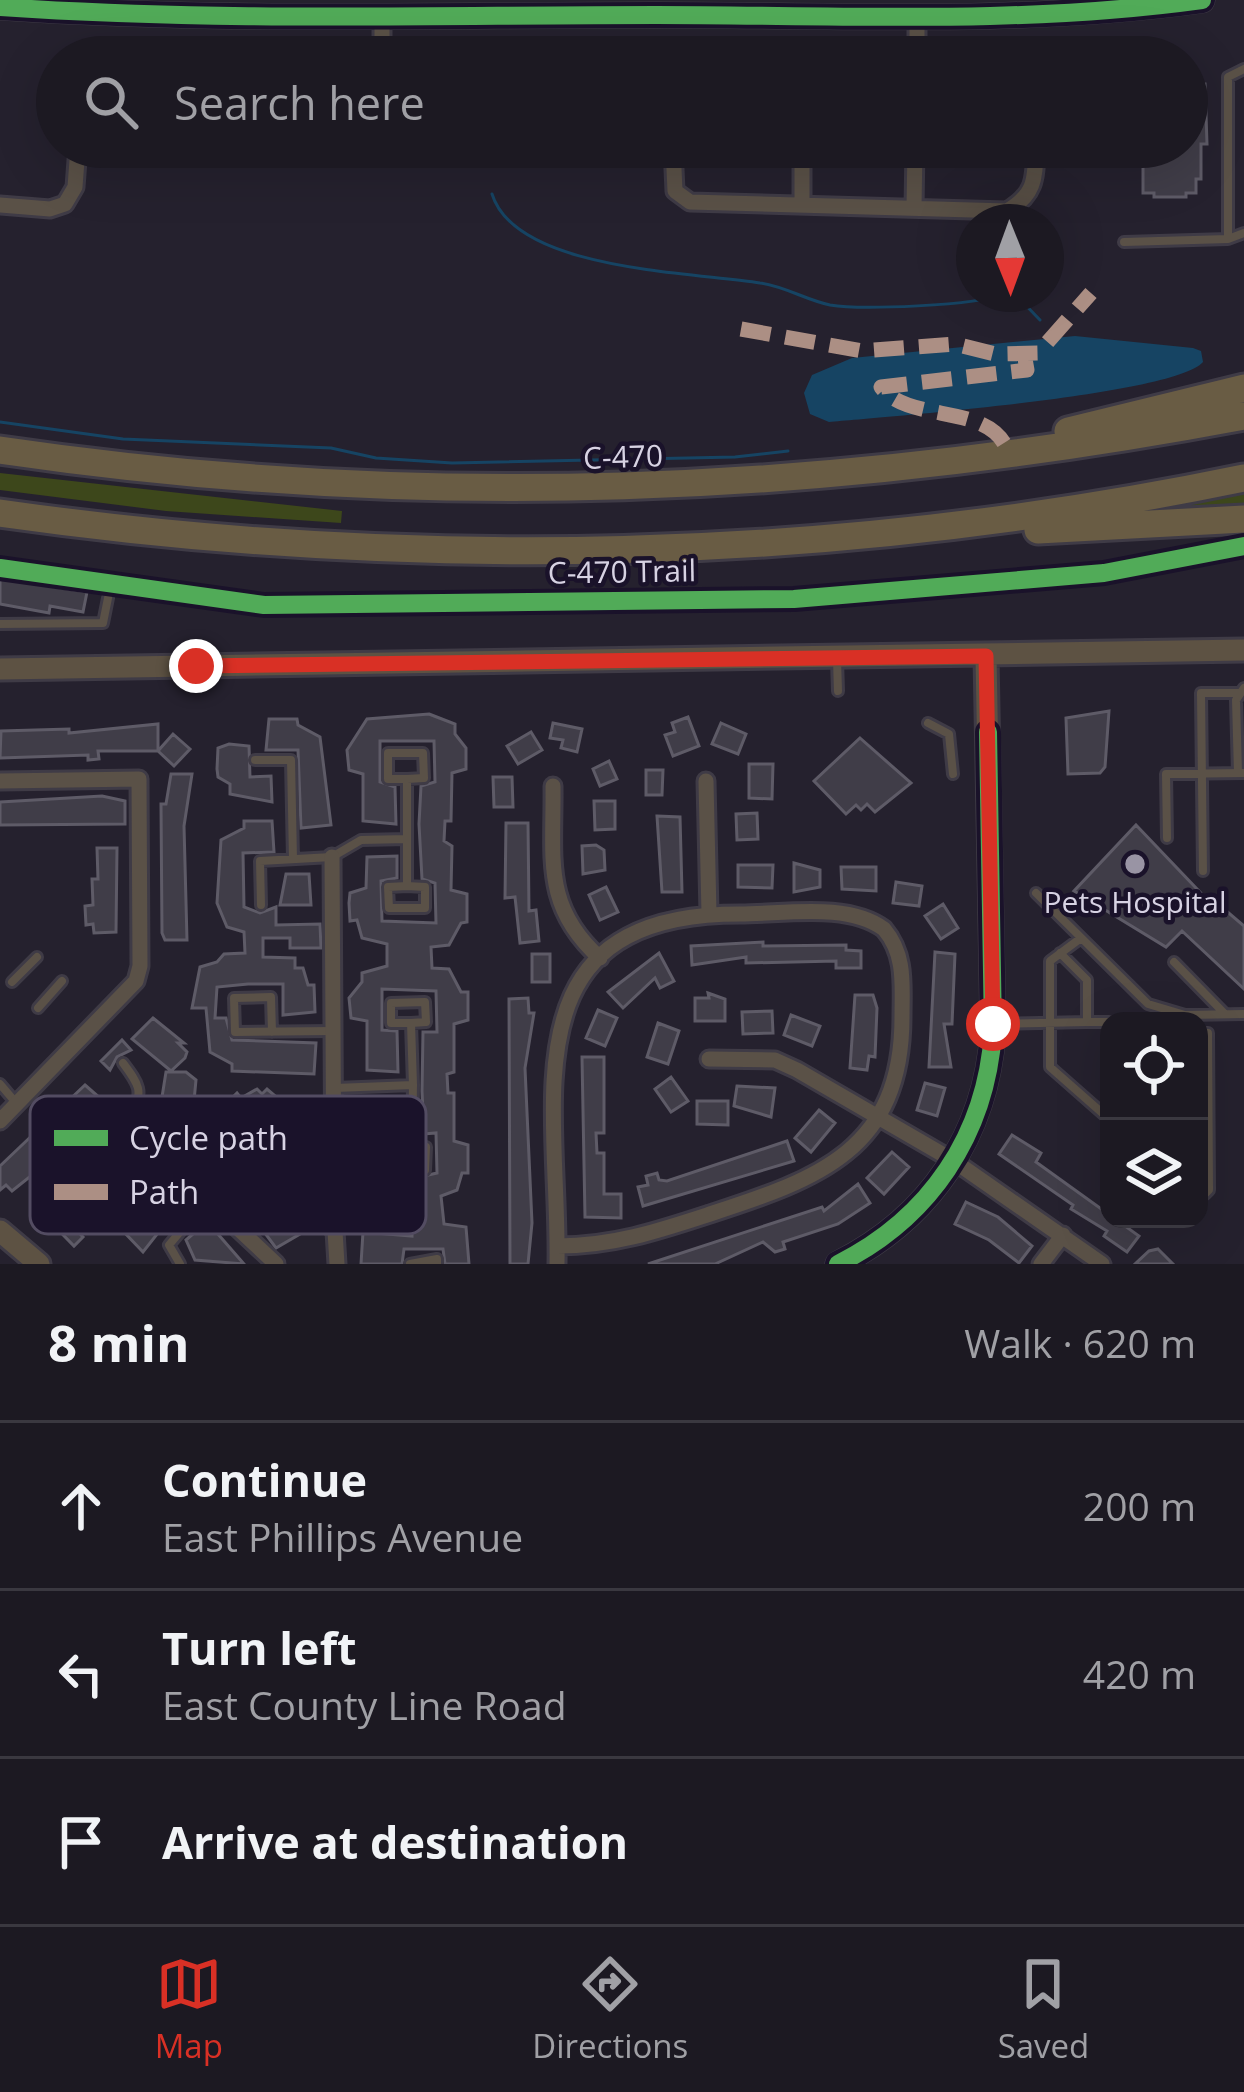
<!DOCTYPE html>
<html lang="en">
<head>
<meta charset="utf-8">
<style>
	body { margin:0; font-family:"Open Sans",sans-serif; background:#25222a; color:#f1f3f6 }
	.controls { position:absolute; right:36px; bottom:36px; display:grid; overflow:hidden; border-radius:24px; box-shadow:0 12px 48px #0002 }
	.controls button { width:108px; height:108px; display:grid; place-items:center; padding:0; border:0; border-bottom:3px solid #3a3840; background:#1c1922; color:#f1f3f6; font:60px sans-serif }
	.compass { position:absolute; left:956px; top:204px; width:108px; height:108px; border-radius:50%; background:#1c1922; box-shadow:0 12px 48px #0002; rotate:179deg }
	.stop { position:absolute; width:36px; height:36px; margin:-27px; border:9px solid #d93025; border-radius:50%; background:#fff }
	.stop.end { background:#d93025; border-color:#fff; box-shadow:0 3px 12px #0008 }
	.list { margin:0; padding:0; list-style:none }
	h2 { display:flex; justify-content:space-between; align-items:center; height:156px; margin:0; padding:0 48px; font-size:51px }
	h2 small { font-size:39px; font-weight:400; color:#a0a0a5 }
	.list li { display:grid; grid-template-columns:78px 1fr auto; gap:36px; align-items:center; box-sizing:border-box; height:168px; padding:0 48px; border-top:3px solid #3a3840 }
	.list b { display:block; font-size:45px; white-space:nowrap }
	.list p { margin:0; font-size:39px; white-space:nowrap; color:#a0a0a5 }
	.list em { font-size:39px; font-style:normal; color:#a0a0a5 }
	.icon { flex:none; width:66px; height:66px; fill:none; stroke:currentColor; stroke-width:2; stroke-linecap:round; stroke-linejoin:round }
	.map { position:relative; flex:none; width:1244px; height:1264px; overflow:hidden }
	.search { position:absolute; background:#1c1922; box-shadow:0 12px 48px #0002; left:36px; right:36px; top:36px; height:132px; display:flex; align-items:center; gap:30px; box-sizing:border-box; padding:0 42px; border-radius:66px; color:#a0a0a5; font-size:45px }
	.sheet { height:660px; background:#1c1922 }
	nav { display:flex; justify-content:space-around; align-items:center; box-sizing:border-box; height:168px; border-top:3px solid #3a3840; background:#1c1922; font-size:33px; color:#a0a0a5 }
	nav a { display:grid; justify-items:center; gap:6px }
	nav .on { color:#d93025 }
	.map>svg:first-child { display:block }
	.green { fill:#3d471b }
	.water { fill:#164463 }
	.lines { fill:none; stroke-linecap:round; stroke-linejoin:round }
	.stream { stroke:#164463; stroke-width:3 }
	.building { fill:#403d48; stroke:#5e5b67; stroke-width:3 }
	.lane-casing { stroke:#3f3b46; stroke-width:14 }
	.street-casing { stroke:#3f3b46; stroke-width:21 }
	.secondary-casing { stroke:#3f3b46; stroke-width:27 }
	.highway-casing { stroke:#3f3b46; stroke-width:33 }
	.lane { stroke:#5a5147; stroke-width:8 }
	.street { stroke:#5a5147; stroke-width:15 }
	.secondary { stroke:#5d5243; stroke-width:21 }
	.highway { stroke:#695c44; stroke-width:27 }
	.quiet { stroke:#ac8f84; stroke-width:15; stroke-dasharray:30 15; stroke-linecap:butt }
	.cycleway-casing { stroke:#1a122a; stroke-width:26 }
	.cycleway { stroke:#51ab58; stroke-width:18 }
	.route { stroke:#d93025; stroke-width:15 }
	.poi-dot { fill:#9994a4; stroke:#1a122a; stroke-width:4.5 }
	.labels { text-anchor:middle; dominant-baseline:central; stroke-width:9; stroke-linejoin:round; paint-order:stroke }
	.street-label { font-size:30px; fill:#d7d2e3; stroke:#1a122a }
	.poi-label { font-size:30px; fill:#d7d2e3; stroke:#1a122a }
	.key { fill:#1a122a; stroke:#534c62; stroke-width:3 }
	.key-label { font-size:33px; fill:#d7d2e3 }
</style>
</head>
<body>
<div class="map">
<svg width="1244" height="1264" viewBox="0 0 1244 1264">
	<rect width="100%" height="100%" fill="#25212e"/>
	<!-- green -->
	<path class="green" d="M0 473 342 511 341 523 166 511 0 490Z
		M1244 491V510L1123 514Z"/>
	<!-- water -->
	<path class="water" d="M1075 336 1193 348 1201 351 1203 362C1175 395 886 417 829 422L810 414 804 393 812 375 852 358Z"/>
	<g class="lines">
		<!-- stream -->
		<path class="stream" d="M492 194C516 271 693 272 760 283 784 286 806 300 830 305 859 310 977 306 1003 294
			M1015 294 1040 320
			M0 422 123 439 331 448 376 458 452 463 735 457 788 451"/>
	</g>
	<!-- building -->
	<path class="building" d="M1187 73H1198L1199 84H1205L1207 144H1201V179H1196V193H1186V197H1154V193H1143V162H1134V147H1187Z
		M0 578 87 592 83 612 50 606 49 613 0 604Z
		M1109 711 1105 767 1100 773 1068 774 1066 718Z
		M429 714 455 724V734L466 748V769L452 773 451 821H445L444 841 452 846 451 890 467 894V922L461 923 449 945 431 947 432 968 449 969 461 992H468V1020L454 1024V1072L447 1074 448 1093H454V1141L468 1145V1173H462L457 1190 441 1196 444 1224 466 1227 469 1264H445L443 1249H404L402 1264H361L363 1232 412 1236V1210L370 1206 358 1183H352L351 1155 368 1151 367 1099 399 1100 398 1140 383 1143 384 1183H415V1178L437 1173 436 1133 424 1134 422 1091 423 1032H437L436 991 382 989V1030L397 1031 398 1072 367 1070V1021L351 1018 349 998 362 982V973L387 966V944L362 938 357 920 350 921 349 903 350 893 366 888 367 857 397 856V878L381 881 382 921 436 923 435 883 422 879 419 824 421 786 435 782 434 741H380V782L395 787 396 824 363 821V774L349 770 347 750 367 719Z
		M688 717 699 746 673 756 665 735 675 732 672 723Z
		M269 719H297L298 725 320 737 331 825 301 828 298 750H266Z
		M553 723 582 729 577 752 561 748 563 740 550 738Z
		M721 723 746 734 738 754 712 744Z
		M158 724V751H98L99 759 88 760V755L0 758 1 731 69 729V733Z
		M531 732 542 750 518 764 507 746Z
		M173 734 190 749 174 766 158 751Z
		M860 738 911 783 875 812 867 804 861 810 856 805 846 814 814 781Z
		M229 744 249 746 250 777 271 776 272 802 230 794V784L218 777 217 769 218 748Z
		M609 761 617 779 600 786 593 769Z
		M749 764H773L772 799 749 798Z
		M646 770H663L662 795H646Z
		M171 774H192L184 826 187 940H165L162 933 161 804H166Z
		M493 777H512L513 807H494Z
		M102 796 125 801V824L0 825V802Z
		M594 801H615V829L595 830Z
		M757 813 758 839 737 840 736 814Z
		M657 816 680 817 682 892H662Z
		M244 821H272L274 852 243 853 244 907 260 913 276 907V925L320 924 321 948H290V938H263V957L295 958V968H303L308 985H314L315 1012 283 1015V984H248L217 987 215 1018H226L232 1040 316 1043 314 1074 232 1071V1064L210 1052 206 1008H192L200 967 217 962 224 954 245 953 244 932 227 927 217 903 221 840 244 828Z
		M506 823H528L529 911 536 910 539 941 520 943 515 897 505 898Z
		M1136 825 1219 912 1223 908 1244 926V989L1182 931 1166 947 1074 891Z
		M596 845 604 850 605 870 583 874 582 846Z
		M97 848H117L116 932 94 933 93 924 86 925 85 906 93 905 92 879H98Z
		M794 863 820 870V887L794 892Z
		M738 865H773L772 888 738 887Z
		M841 867H876V891L842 889Z
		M286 874H309L311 905H280Z
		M896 882 922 886 919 906 893 903Z
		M606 887 618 912 600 920 589 895Z
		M943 904 958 928 941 939 925 916Z
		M763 942V946L846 945V950L861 951V968H836V961L746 963V957L692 965 691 946Z
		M935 952 955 954 952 1024H944L951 1067H929Z
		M659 953 674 981 660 988 655 978 623 1008 608 992Z
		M532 954H550V982H532Z
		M708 993 725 999V1021H695V998H709Z
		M855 995H873L877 1008 875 1057 869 1056 867 1070 850 1068Z
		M528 998 529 1013H534L525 1068 532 1223 528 1264H510L509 999Z
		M598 1010 617 1018 605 1046 586 1038Z
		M772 1011 773 1033 743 1034 742 1012Z
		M791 1015 820 1026 812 1046 784 1035Z
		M153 1018 184 1043H178L187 1052 185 1058 171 1071 132 1039Z
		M658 1023 679 1031 668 1064 647 1057Z
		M122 1040 131 1050 117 1057 110 1070 101 1061Z
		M582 1057H604V1133H596L597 1153H604V1194H621V1218L585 1217Z
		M166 1072H186L196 1080 192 1122 170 1125 167 1097H162Z
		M671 1077 688 1101 671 1112 655 1089Z
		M925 1083 945 1088 937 1116 917 1110Z
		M85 1085 101 1099 94 1107 98 1111 67 1144 62 1139 46 1156 47 1167 36 1179 32 1175 12 1191 6 1185 0 1190V1166Z
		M737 1086 775 1088 771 1117 734 1106Z
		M257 1089 262 1094 267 1089 293 1111 288 1116 322 1156 308 1175 314 1181 292 1201 285 1196 272 1210 281 1226 295 1217 301 1226 300 1234 276 1248 259 1225 256 1228 238 1212 290 1158 283 1139 259 1115 225 1149 238 1161 226 1177 214 1182 194 1162 229 1131 217 1113 237 1093 241 1098Z
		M697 1101H728V1125L697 1124Z
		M819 1110 835 1123 811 1152 795 1138Z
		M1012 1135 1041 1153 1036 1162 1139 1236 1127 1252 1104 1236 1107 1231 1071 1209 1073 1205 999 1154Z
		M787 1141 794 1161 643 1206 638 1187 648 1185 646 1176 657 1173 659 1180 667 1181Z
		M892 1152 909 1167 884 1194 867 1178Z
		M128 1155 143 1171 134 1184 149 1197 168 1186 184 1200 143 1252 123 1231 132 1218 118 1203 98 1217 82 1202 91 1183 116 1157 121 1162Z
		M858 1184 870 1203 838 1224 783 1242 785 1249 775 1252 763 1242 715 1264H648L822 1207 824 1211Z
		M45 1197 83 1237 74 1246 35 1206Z
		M966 1202 998 1217 1032 1246 1019 1263 989 1240 955 1224Z
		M202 1226 217 1233 244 1264 195 1260 186 1240Z
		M1158 1249 1173 1264H1135L1149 1251Z"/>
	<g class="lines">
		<defs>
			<path id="lane" d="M1228 239V77L1244 69
				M1124 242 1228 239 1244 233
				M0 624 103 623 108 598
				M837 660 838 691
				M928 723 949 734 953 774
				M255 760H291L293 859
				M1238 773 1236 700 1244 688
				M407 779 424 778 423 753H388V779H407V839
				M1167 838 1166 774 1244 773
				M1203 871 1201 693H1239
				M1036 893 1148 1004 1185 1015 1244 1014
				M261 905 260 861 332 857 361 840 407 839V886L388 887 389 908H425V887L407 886
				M1081 938 1050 961V1067L1109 1119
				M1174 962 1224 1013
				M12 982 37 957
				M38 1008 62 981
				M1087 1022H1109
				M411 1023 426 1022 425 1002 391 1003V1023H411L413 1085
				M995 1024 1087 1022V980L1060 953
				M272 1032 271 997 234 998 235 1032 333 1031
				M1199 1033H1208L1209 1190 1205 1194 1199 1190
				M123 1063C138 1083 145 1092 131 1114
				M0 1084 17 1104
				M335 1088 413 1085 412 1148 393 1149V1169L425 1170 426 1147 412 1148
				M109 1124a13 13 0 1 1 26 0a13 13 0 1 1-26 0Z
				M238 1148 259 1127 277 1146 261 1160
				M82 1224 57 1199 117 1137
				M180 1264 169 1245 207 1200
				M410 1264 437 1259V1264"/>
			<path id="street" d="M382 57V16
				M917 57V16
				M673 147 675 191 690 202 1007 211C1036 194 1035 178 1036 147
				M802 147V205
				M0 205 50 209 65 204 75 187 78 147
				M914 208 915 147
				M0 781 139 779 140 966 136 981 0 1121
				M706 781 709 914
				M553 786C554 858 542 906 600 958
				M332 857 334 1200
				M709 1059 775 1060 797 1070 954 1161 1102 1264
				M133 1130 276 1264
				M334 1200 326 1202 319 1216 335 1231
				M334 1200 350 1215 335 1231
				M218 1205 260 1162
				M335 1231 337 1264
				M557 1264C560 1102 504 914 740 914 784 914 848 902 884 929 906 955 902 985 902 1017 902 1150 818 1179 710 1214 658 1231 613 1246 558 1246
				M1041 1264 1063 1235"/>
			<path id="secondary" d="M0 7C218 22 437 15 656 15 838 15 1021 25 1202 0
				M0 669 1244 650
				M0 1231 39 1264
				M838 1264C930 1218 986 1135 993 1032L986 656"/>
			<path id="highway" d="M1068 431 1244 388
				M0 450C422 512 826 495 1244 416
				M0 513C414 572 834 563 1244 478
				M1038 530 1244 519"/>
		</defs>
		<!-- lane casing -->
		<use href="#lane" class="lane-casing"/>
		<!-- street casing -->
		<use href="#street" class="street-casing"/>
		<!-- secondary casing -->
		<use href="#secondary" class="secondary-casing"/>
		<!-- highway casing -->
		<use href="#highway" class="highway-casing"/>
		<!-- lane -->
		<use href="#lane" class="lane"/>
		<!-- street -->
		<use href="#street" class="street"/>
		<!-- secondary -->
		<use href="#secondary" class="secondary"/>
		<!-- highway -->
		<use href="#highway" class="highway"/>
		<!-- quiet -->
		<path class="quiet" d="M741 329 862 351 955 344 995 354 1038 353 1091 293
			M1004 443C980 404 907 422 881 387L1027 370 1024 353"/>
		<defs>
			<path id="cycleway" d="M0 7C218 22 437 15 656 15 838 15 1021 25 1202 0
				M0 568 264 605 794 599 1104 573 1244 546
				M838 1264C930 1218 986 1135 993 1032L988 732"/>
		</defs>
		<!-- cycleway casing -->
		<use href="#cycleway" class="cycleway-casing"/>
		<!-- cycleway -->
		<use href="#cycleway" class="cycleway"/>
	</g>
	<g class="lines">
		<!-- route -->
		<path class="route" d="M196 666 986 656 993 1024"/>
	</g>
	<!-- markers -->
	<circle class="poi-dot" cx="1135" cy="864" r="12"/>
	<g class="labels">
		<!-- street labels -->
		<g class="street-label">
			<text transform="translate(623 456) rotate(-2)">C-470</text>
			<text transform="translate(622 571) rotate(-1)">C-470 Trail</text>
		</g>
		<!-- poi labels -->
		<g class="poi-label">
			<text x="1135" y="901">Pets Hospital</text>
		</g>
	</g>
	<!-- legend -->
	<rect x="30" y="1096" width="396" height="138" rx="18" class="key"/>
	<rect x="54" y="1130" width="54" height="16" fill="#51ab58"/>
	<rect x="54" y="1184" width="54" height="16" fill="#ac8f84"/>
	<g class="key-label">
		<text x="129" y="1150">Cycle path</text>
		<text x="129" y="1204">Path</text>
	</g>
</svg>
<div class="controls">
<button><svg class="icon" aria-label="locate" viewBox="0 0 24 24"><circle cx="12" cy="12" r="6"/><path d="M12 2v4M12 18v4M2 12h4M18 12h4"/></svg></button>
<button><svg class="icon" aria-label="layers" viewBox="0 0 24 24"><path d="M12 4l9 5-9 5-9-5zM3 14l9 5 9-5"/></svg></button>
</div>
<svg class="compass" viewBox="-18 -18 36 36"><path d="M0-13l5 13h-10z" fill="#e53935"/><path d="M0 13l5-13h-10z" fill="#a0a0a5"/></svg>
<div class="stop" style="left:993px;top:1024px"></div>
<div class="stop end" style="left:196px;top:666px"></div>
<div class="search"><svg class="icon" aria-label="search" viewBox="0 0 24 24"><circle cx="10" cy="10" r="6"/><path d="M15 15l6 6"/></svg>Search here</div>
</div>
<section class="sheet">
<h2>8 min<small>Walk · 620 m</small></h2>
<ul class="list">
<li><svg class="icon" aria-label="ahead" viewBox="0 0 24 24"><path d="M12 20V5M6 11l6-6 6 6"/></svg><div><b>Continue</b><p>East Phillips Avenue</p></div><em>200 m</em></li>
<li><svg class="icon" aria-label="left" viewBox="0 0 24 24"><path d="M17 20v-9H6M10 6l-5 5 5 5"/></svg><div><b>Turn left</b><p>East County Line Road</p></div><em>420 m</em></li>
<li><svg class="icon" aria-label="arrive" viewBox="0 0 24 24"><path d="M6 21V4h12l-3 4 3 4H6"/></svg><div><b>Arrive at destination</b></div></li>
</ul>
</section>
<nav>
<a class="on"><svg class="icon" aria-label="map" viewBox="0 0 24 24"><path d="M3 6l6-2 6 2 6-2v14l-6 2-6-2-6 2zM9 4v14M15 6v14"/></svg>Map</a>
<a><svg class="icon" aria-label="directions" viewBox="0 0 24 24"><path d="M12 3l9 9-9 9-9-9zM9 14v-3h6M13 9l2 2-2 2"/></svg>Directions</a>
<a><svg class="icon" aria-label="saved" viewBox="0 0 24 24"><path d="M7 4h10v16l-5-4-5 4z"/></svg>Saved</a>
</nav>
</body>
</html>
